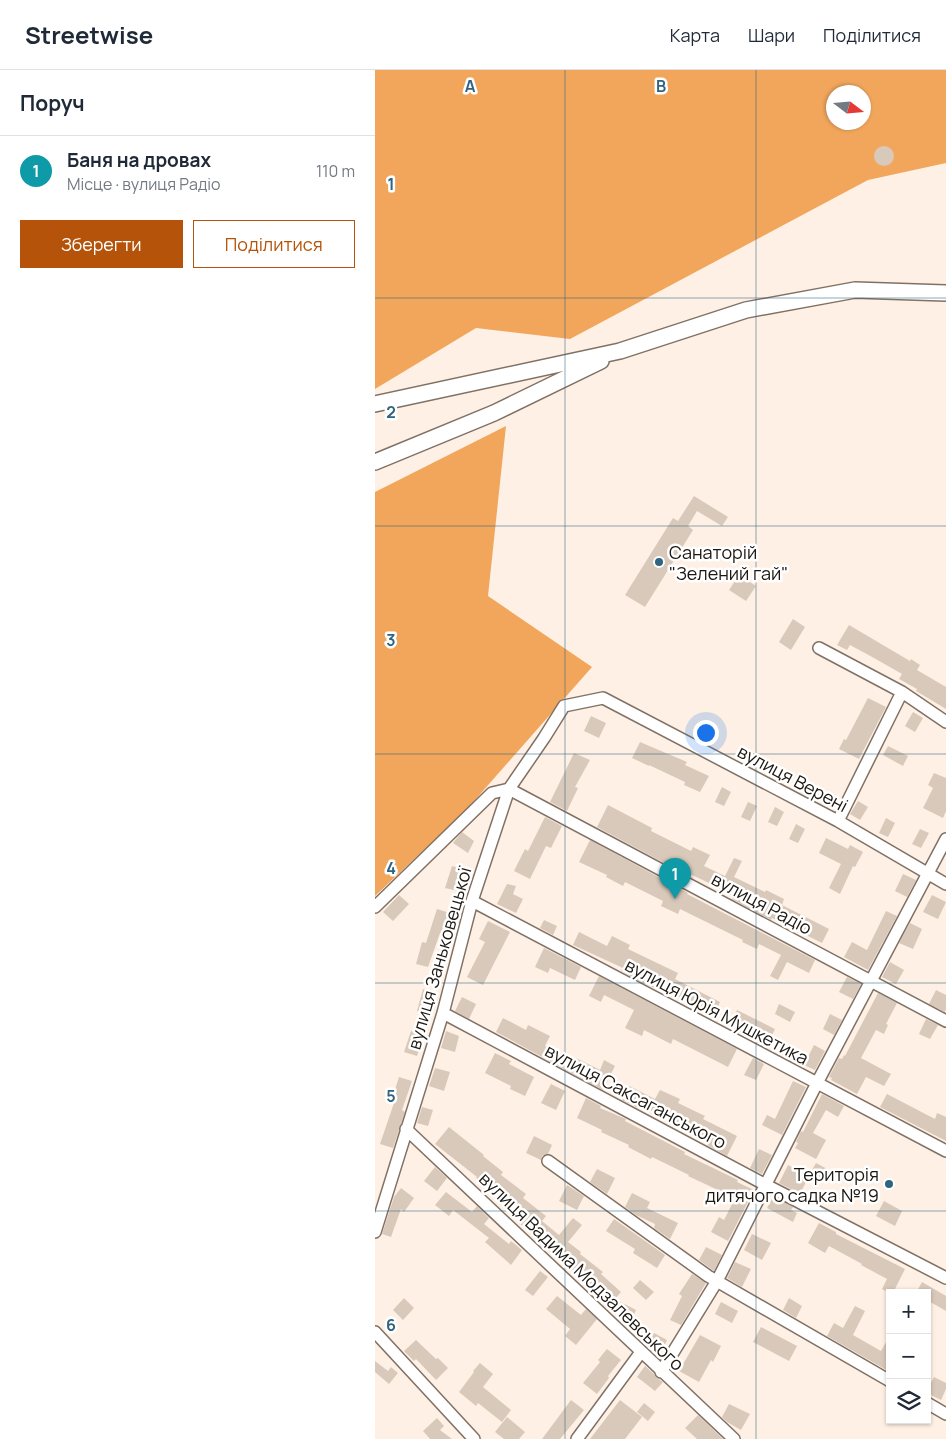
<!DOCTYPE html>
<html lang="uk">
<head>
<meta charset="utf-8">
<style>
	body { margin:0; font-family:Manrope,sans-serif; background:#f6f6f7; color:#1f2937 }
	.controls { position:absolute; right:15px; bottom:15px; display:grid; overflow:hidden; border-radius:0px; box-shadow:0 1px 4px #0004 }
	.controls button { width:45px; height:45px; display:grid; place-items:center; padding:0; border:0; border-bottom:1px solid #e0e1e3; background:#fff; color:#1f2937; font:25px sans-serif }
	.compass { position:absolute; left:451px; top:15px; width:45px; height:45px; border-radius:50%; background:#fff; box-shadow:0 1px 4px #0004; rotate:106deg }
	.you { position:absolute; left:330px; top:662px; width:18px; height:18px; margin:-12px; border:4px solid #fff; border-radius:50%; background:#1a73e8; box-shadow:0 0 0 8px #1a73e833 }
	.badge { display:grid; place-items:center; width:32px; height:32px; border-radius:50%; background:#b45309; color:#fff; font-size:16px; font-weight:700 }
	.pin { position:absolute; translate:-50% -41px; filter:drop-shadow(0 1px 2px #0008) }
	.pin::after { content:''; position:absolute; top:26px; width:18px; height:15px; background:inherit; clip-path:polygon(0 0,100% 0,50% 100%) }
	.list { margin:0; padding:0; list-style:none }
	h2 { display:flex; justify-content:space-between; align-items:center; height:65px; margin:0; padding:0 20px; font-size:21px }
	h2 small { font-size:16px; font-weight:400; color:#747a83 }
	.list li { display:grid; grid-template-columns:32px 1fr auto; gap:15px; align-items:center; box-sizing:border-box; height:70px; padding:0 20px; border-top:1px solid #e0e1e3 }
	.list b { display:block; font-size:19px; white-space:nowrap }
	.list p { margin:0; font-size:16px; white-space:nowrap; color:#747a83 }
	.list em { font-size:16px; font-style:normal; color:#747a83 }
	.actions { display:flex; gap:10px; padding:15px 20px }
	.actions a { flex:1; padding:11px 0; border:1px solid #b45309; border-radius:0px; text-align:center; font-size:18px; color:#b45309 }
	.actions .main { background:#b45309; color:#fff }
	.icon { flex:none; width:28px; height:28px; fill:none; stroke:currentColor; stroke-width:2; stroke-linecap:round; stroke-linejoin:round }
	.map { position:relative; flex:none; width:571px; height:1369px; overflow:hidden }
	header { display:flex; align-items:center; gap:30px; box-sizing:border-box; height:70px; padding:0 25px; background:#fff; border-bottom:1px solid #e0e1e3 }
	header strong { font-size:24px }
	nav { display:flex; gap:28px; margin-inline-start:auto; font-size:18px }
	main { display:flex }
	aside { flex:1; background:#fff }
	.map>svg:first-child { display:block }
	.forest { fill:#f1a65c; fill-rule:evenodd }
	.building { fill:#d9c9ba }
	.lines { fill:none; stroke-linecap:round; stroke-linejoin:round }
	.minor-casing { stroke:#807164; stroke-width:14 }
	.secondary-casing { stroke:#807164; stroke-width:18 }
	.minor { stroke:#fff; stroke-width:11 }
	.secondary { stroke:#fff; stroke-width:15 }
	.grid { fill:none; stroke:#2f6480; stroke-width:1; stroke-opacity:0.55 }
	.poi-dot { fill:#2f6480; stroke:#fff; stroke-width:2 }
	.labels { text-anchor:middle; dominant-baseline:central; stroke-width:5; stroke-linejoin:round; paint-order:stroke }
	.poi-label { font-size:18px; fill:#1c1711; stroke:#fff; text-anchor:start }
	.street-label { font-size:18px; fill:#1c1711; stroke:#fff }
	.grid-label { font-size:16px; text-anchor:middle; font-weight:bold; fill:#2f6480; stroke:#fff; stroke-width:5; stroke-linejoin:round; paint-order:stroke }
</style>
</head>
<body>
<header>
<strong>Streetwise</strong>
<nav><a>Карта</a><a>Шари</a><a>Поділитися</a></nav>
</header>
<main>
<aside>
<h2>Поруч<small></small></h2>
<ul class="list">
<li><span class="badge" style="background:#0f9aa8">1</span><div><b>Баня на дровах</b><p>Місце · вулиця Радіо</p></div><em>110 m</em></li>
</ul>
<div class="actions"><a class="main">Зберегти</a><a>Поділитися</a></div>
</aside>
<div class="map">
<svg width="571" height="1369" viewBox="0 0 571 1369">
	<rect width="100%" height="100%" fill="#fef0e4"/>
	<!-- forest -->
	<path class="forest" d="M0 0H571V93L493 110 195 269 101 258 0 319ZM458 22H488V52H458Z
		M131 356 113 526 217 597 92 739 0 826V422Z"/>
	<!-- building -->
	<path class="building" d="M499 86a10 10 0 1 1 20 0a10 10 0 1 1-20 0Z
		M319 426 353 447 347 456 322 441 313 456 318 460 270 537 250 525 298 448 303 451Z
		M364 505 381 516 371 531 354 520Z
		M418 549 430 557 416 580 404 572Z
		M474 555 535 591 536 589 545 595 542 600 571 617V639L541 621 542 619 524 609 527 604 499 588 475 575 472 580 462 575Z
		M493 628 511 637 484 689 464 679 469 669 471 670Z
		M538 642 548 648 540 662 530 656Z
		M216 646 231 653 224 668 209 661Z
		M265 672 312 692 310 695 334 706 325 722 309 715 310 712 274 695V696L257 688Z
		M513 676 533 686 528 696 508 685Z
		M199 683 215 690 200 717 203 718 192 741 175 732Z
		M559 703 571 708V741L568 748 548 738 558 718 553 715Z
		M347 717 356 722 349 736 340 732Z
		M483 731 493 737 485 750 475 744Z
		M373 732 382 736 375 751 366 747Z
		M233 735 277 758 276 761 316 781 318 777 335 785 329 796 350 806 359 788 367 791 359 807 390 822 391 820 409 829 407 835 454 859 447 873 397 848 396 850 357 829 358 826 335 815 336 814 294 794 293 795 222 757Z
		M400 737 409 742 402 756 393 752Z
		M170 747 187 756 176 778 171 776 155 809 139 801 150 779 153 781Z
		M511 748 520 753 513 767 504 763Z
		M421 754 430 759 423 773 414 769Z
		M545 759 554 763 546 778 537 774Z
		M87 762 99 771 93 783 78 773Z
		M451 768 473 779 475 775 488 782 480 797 478 796 465 824 454 818 466 794 444 783Z
		M215 770 313 823 312 824 440 890 434 903 412 892 403 910 395 906 406 885 384 874 382 879 367 872 368 870 305 839 303 844 286 836 288 831 250 812 248 816 231 807 232 805 204 792Z
		M77 796 90 800 83 821 70 818Z
		M528 804 541 810 532 827 520 821Z
		M132 814 141 816 138 824 148 829 141 843 122 834Z
		M24 825 34 834 18 851 8 842Z
		M557 825 571 832 563 849 548 842Z
		M62 839 75 843 68 864 65 863 53 897 41 894 47 872 51 873Z
		M511 841 522 846 493 900 469 887 477 872 492 880Z
		M169 850 182 856 178 865 165 858Z
		M113 851 135 862 108 915 92 907 110 872 104 869Z
		M535 853 547 859 538 879 524 873Z
		M204 862 232 876 237 866 255 875 253 879 303 903 300 909 345 932 338 948 324 941 325 938 294 922 293 924 266 912 246 901 248 898 198 875Z
		M169 878 206 897 200 910 175 898 173 903 160 897Z
		M515 892 529 900 521 914 507 907Z
		M224 906 362 979 353 997 298 969 296 974 269 960 267 966 250 958 259 940 229 925 226 932 214 926Z
		M472 907 486 914 478 929 464 922Z
		M48 919 61 923 54 944 42 941Z
		M561 920 571 925V939L570 942 554 934Z
		M503 923 522 933 511 954 513 955 509 964 501 960 486 988 516 1004 509 1016 491 1007 482 1024 456 1010 457 1008 454 1007 464 988 467 989 469 985 470 986Z
		M87 927 101 934 94 949 80 941Z
		M404 934 420 942 415 952 400 944Z
		M362 940 400 959 392 976 354 956Z
		M455 944 467 950 459 965 448 959Z
		M128 948 151 960 153 955 175 966 170 976 200 990 201 988 225 1000 229 990 240 996 228 1020 121 962Z
		M551 949 563 955 555 969 544 964Z
		M36 961 49 965 42 986 29 982Z
		M71 961 84 966 80 982 66 978Z
		M439 975 450 981 440 1000 429 995Z
		M120 983 136 991 134 994 159 1007 150 1026 135 1019 136 1016 110 1003Z
		M378 988 389 994 381 1010 369 1005Z
		M60 998 75 1002 69 1021 54 1016Z
		M24 1007 37 1011 27 1040 30 1042 18 1078 5 1074 20 1030 17 1029Z
		M418 1011 431 1017 407 1065 387 1055 392 1045 400 1049Z
		M176 1014 190 1021 181 1040 166 1033Z
		M254 1016 280 1029 285 1020 305 1029 303 1033 330 1046 328 1049 362 1066 352 1086 332 1075 334 1073 300 1056 302 1053 267 1036 265 1039 247 1030Z
		M447 1024 469 1036 463 1047 451 1040 438 1063 451 1070 441 1089 420 1078 423 1073 421 1072 426 1061 428 1062Z
		M512 1024 560 1049 562 1043 571 1047V1071L505 1037Z
		M211 1028 226 1036 225 1038 251 1049 250 1051 310 1082 309 1084 363 1110 362 1112 379 1120 353 1171 336 1162 344 1147 349 1150 360 1128 313 1106 314 1105 277 1087 276 1089 253 1077 254 1075 226 1062 227 1060 202 1048Z
		M47 1037 58 1040 53 1056 42 1053Z
		M74 1057 109 1085 108 1086 128 1102 126 1105 151 1124 148 1128 171 1146 167 1151 184 1165 198 1148 207 1155 193 1172 206 1182 205 1184 228 1202 226 1204 246 1222 240 1229 261 1240 254 1255 217 1221 218 1219 221 1220 222 1219 170 1178 172 1175 144 1153 147 1149 124 1131 126 1128 101 1108 102 1107 60 1074Z
		M159 1066 177 1075 173 1084 167 1086 166 1090 151 1083Z
		M384 1079 397 1085 387 1104 375 1098Z
		M441 1093 456 1101 451 1111 436 1102Z
		M413 1095 434 1106 425 1124 404 1113Z
		M60 1097 72 1108 62 1121 49 1111Z
		M222 1099 240 1108 232 1124 215 1112Z
		M192 1115 209 1126 202 1140 184 1131Z
		M26 1118 39 1128 29 1142 26 1139 16 1167 7 1164 19 1127Z
		M71 1122 97 1142 102 1136 114 1148 109 1154 134 1174 136 1171 147 1180 136 1195 110 1172 114 1168 78 1140 74 1146 60 1135Z
		M257 1123 275 1132 272 1138 303 1153 295 1169 279 1158 280 1154 261 1145 250 1137Z
		M398 1127 418 1137 416 1140 422 1143 418 1152 392 1138Z
		M509 1131 527 1141 520 1156 501 1146Z
		M239 1149 290 1185 282 1198 258 1183 260 1179 231 1161Z
		M444 1153 461 1162V1164L530 1199 518 1223 515 1224 507 1219 512 1209 486 1195 487 1194 454 1176 450 1183 433 1173Z
		M377 1164 396 1173 387 1190 369 1180Z
		M331 1177 347 1185 339 1201 324 1190Z
		M360 1192 376 1199 367 1217 352 1208Z
		M165 1201 173 1207 158 1226 150 1220Z
		M317 1204 331 1213 306 1255 295 1250 307 1226 304 1224Z
		M265 1210 279 1222 271 1230 258 1218Z
		M547 1212 571 1226V1241L552 1230V1223H541Z
		M182 1226 206 1245 211 1239 222 1249 201 1275 190 1266 195 1259 171 1239Z
		M29 1228 39 1238 28 1250 18 1240Z
		M414 1228 427 1236 421 1248 408 1240Z
		M346 1232 363 1241 357 1253 340 1244Z
		M480 1236 490 1241 478 1265 506 1281 515 1265V1302L452 1266 459 1253 468 1258Z
		M386 1257 422 1276 414 1291 378 1272Z
		M279 1263 292 1270 285 1285 276 1280 279 1277 274 1273Z
		M325 1265 346 1276 338 1292 336 1290 324 1312 304 1301Z
		M41 1270 61 1289 63 1288 73 1298 61 1310 41 1289 39 1291 29 1281Z
		M232 1279 246 1290 233 1306 234 1308 222 1324 208 1313 225 1292 223 1290Z
		M0 1291 13 1301 16 1297 23 1303 14 1314 0 1302Z
		M105 1293 118 1304 108 1317 136 1340 127 1352 103 1333 101 1336 84 1322 99 1302 98 1301Z
		M270 1296 279 1304 282 1308 288 1312 280 1321 262 1307Z
		M559 1307 571 1313V1319L566 1330 552 1323V1320Z
		M196 1330 209 1340 185 1369H167Z
		M245 1330 267 1347 250 1369H215Z
		M269 1333 280 1342 273 1351 262 1342Z
		M354 1334 375 1344 366 1360 352 1352 347 1347Z
		M323 1345 348 1369H322L310 1358Z
		M132 1347 150 1362 144 1369H129L120 1362Z
		M62 1348 69 1356 65 1360 77 1369H55L48 1361Z"/>
	<g class="lines">
		<defs>
			<path id="minor" d="M444 578 527 622 463 751
				M527 622 571 652
				M97 831 571 1081
				M0 837 117 723 134 719 571 951
				M68 943 391 1115 571 1208
				M31 1059 359 1369
				M173 1091 333 1206 515 1311
				M0 1162 68 943 97 831 134 719 169 668 189 636 228 628 463 751 571 814
				M0 1262 99 1369
				M286 1302 342 1211 442 1013 571 769
				M552 1333 571 1344
				M202 1369 266 1282"/>
			<path id="secondary" d="M0 334 245 281 371 240 480 220 571 223
				M0 392 119 343 226 291"/>
		</defs>
		<!-- minor casing -->
		<use href="#minor" class="minor-casing"/>
		<!-- secondary casing -->
		<use href="#secondary" class="secondary-casing"/>
		<!-- minor -->
		<use href="#minor" class="minor"/>
		<!-- secondary -->
		<use href="#secondary" class="secondary"/>
	</g>
	<!-- grid -->
	<path class="grid" d="M190 0V1369M381 0V1369M0 228H571M0 456H571M0 684H571M0 913H571M0 1141H571"/>
	<!-- markers -->
	<g class="poi-dot">
		<circle cx="284" cy="492" r="5"/>
		<circle cx="514" cy="1114" r="5"/>
	</g>
	<g class="labels">
		<!-- poi labels -->
		<g class="poi-label">
			<text x="294" y="482">Санаторій<tspan x="294" dy="21">"Зелений гай"</tspan></text>
			<text x="504" y="1104" text-anchor="end">Територія<tspan x="504" dy="21">дитячого садка №19</tspan></text>
		</g>
		<!-- street labels -->
		<g class="street-label">
			<text transform="translate(418 708) rotate(28)">вулиця Верені</text>
			<text transform="translate(387 833) rotate(28)">вулиця Радіо</text>
			<text transform="translate(64 888) rotate(-74)">вулиця Заньковецької</text>
			<text transform="translate(342 941) rotate(28)">вулиця Юрія Мушкетика</text>
			<text transform="translate(261 1026) rotate(28)">вулиця Саксаганського</text>
			<text transform="translate(207 1201) rotate(44)">вулиця Вадима Модзалевського</text>
		</g>
	</g>
	<g class="grid-label">
		<text x="95" y="22">A</text>
		<text x="286" y="22">B</text>
		<text x="16" y="120">1</text>
		<text x="16" y="348">2</text>
		<text x="16" y="576">3</text>
		<text x="16" y="804">4</text>
		<text x="16" y="1032">5</text>
		<text x="16" y="1261">6</text>
	</g>
</svg>
<div class="controls">
<button>+</button>
<button>−</button>
<button><svg class="icon" aria-label="layers" viewBox="0 0 24 24"><path d="M12 4l9 5-9 5-9-5zM3 14l9 5 9-5"/></svg></button>
</div>
<svg class="compass" viewBox="-18 -18 36 36"><path d="M0-13l5 13h-10z" fill="#e53935"/><path d="M0 13l5-13h-10z" fill="#747a83"/></svg>
<div class="you"></div>
<div class="pin badge" style="left:300px;top:829px;background:#0f9aa8">1</div>
</div>
</main>
</body>
</html>
